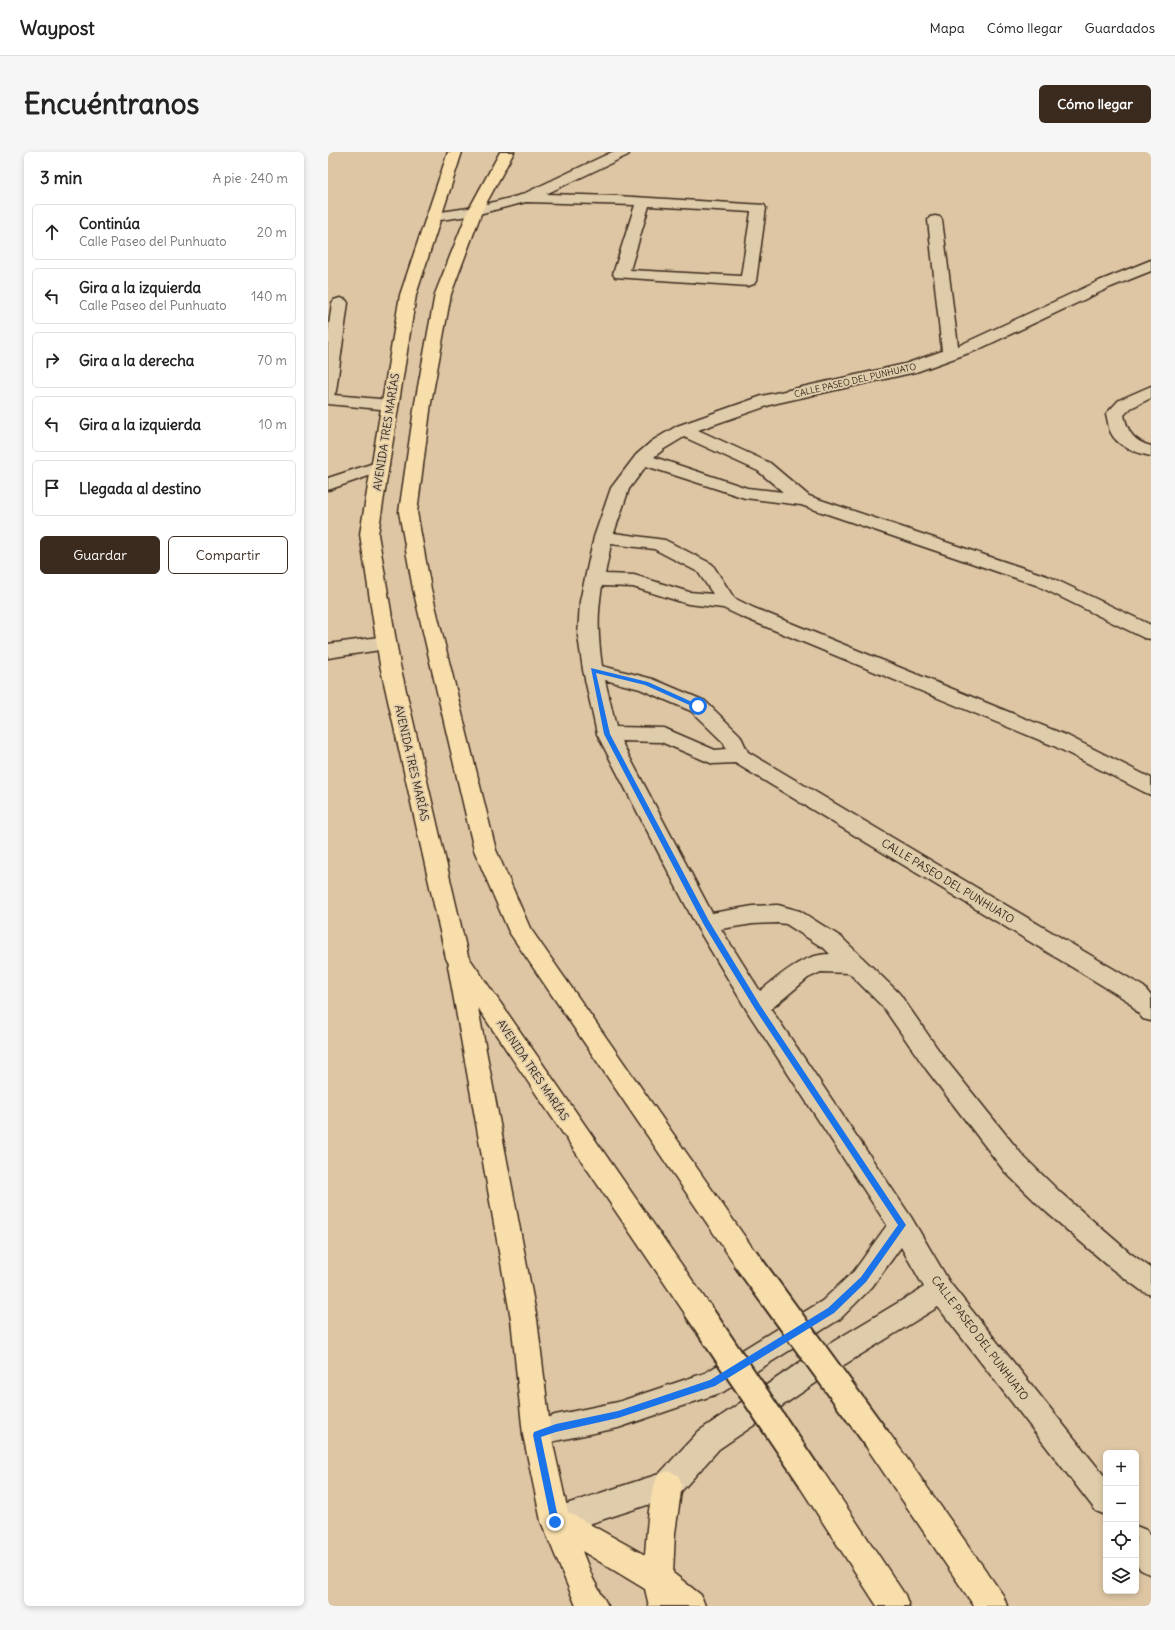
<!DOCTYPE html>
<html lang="es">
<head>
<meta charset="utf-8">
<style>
	body { margin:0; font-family:Delius,sans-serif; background:#f6f6f6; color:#222 }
	.controls { position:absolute; right:12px; bottom:12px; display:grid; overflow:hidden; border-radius:6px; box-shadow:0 2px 6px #0003 }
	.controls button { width:36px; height:36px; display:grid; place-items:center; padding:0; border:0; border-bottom:1px solid #e0e0e0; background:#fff; color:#222; font:20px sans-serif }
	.stop { position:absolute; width:12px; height:12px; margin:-9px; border:3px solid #1a73e8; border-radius:50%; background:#fff }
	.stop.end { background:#1a73e8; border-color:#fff; box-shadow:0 1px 4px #0008 }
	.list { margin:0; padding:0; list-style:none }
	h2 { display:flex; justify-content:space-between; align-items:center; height:52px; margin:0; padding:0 16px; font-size:17px }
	h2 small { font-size:13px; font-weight:400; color:#767676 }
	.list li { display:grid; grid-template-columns:26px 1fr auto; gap:12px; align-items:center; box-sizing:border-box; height:56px; margin:0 8px 8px; padding:0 8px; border:1px solid #e0e0e0; border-radius:6px }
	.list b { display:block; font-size:15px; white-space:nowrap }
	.list p { margin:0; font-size:13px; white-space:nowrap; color:#767676 }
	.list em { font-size:13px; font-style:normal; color:#767676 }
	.actions { display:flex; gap:8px; padding:12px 16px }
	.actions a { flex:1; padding:9px 0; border:1px solid #3b2a1e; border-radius:6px; text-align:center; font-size:14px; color:#3b2a1e }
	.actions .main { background:#3b2a1e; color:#fff }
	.icon { flex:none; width:22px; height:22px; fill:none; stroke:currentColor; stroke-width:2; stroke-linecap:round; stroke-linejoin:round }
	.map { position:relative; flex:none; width:823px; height:1454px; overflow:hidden; border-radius:6px }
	header { display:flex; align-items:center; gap:24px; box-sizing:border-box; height:56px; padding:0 20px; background:#fff; border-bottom:1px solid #e0e0e0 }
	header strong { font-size:19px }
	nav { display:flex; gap:22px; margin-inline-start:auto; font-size:14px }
	.intro { display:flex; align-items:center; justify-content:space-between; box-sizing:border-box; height:96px; padding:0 24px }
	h1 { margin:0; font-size:28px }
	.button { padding:10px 18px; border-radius:6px; background:#3b2a1e; color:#fff; font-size:14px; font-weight:700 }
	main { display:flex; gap:24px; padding:0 24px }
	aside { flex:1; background:#fff; border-radius:6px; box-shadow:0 2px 6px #0003 }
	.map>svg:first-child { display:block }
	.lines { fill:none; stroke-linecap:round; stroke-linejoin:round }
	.minor-casing { stroke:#3b2a1e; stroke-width:3 }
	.major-casing { stroke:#3b2a1e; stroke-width:3 }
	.minor { fill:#dfccaa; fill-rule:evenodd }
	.major { fill:#f8deab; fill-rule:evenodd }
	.major-bridge-casing { stroke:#3b2a1e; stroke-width:30; stroke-linecap:butt }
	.major-bridge { stroke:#f8deab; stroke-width:26 }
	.route { fill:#1a73e8 }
	.labels { text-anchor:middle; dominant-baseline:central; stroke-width:3.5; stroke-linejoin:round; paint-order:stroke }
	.far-street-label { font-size:9px; fill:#3b2a1e; stroke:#dfccaa }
	.street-label { font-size:11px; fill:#3b2a1e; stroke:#dfccaa }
</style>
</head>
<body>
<header>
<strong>Waypost</strong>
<nav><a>Mapa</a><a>Cómo llegar</a><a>Guardados</a></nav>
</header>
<div class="intro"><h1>Encuéntranos</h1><a class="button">Cómo llegar</a></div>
<main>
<aside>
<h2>3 min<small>A pie · 240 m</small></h2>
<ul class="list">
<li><svg class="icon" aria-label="ahead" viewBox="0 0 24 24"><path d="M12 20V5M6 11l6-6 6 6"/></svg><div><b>Continúa</b><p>Calle Paseo del Punhuato</p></div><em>20 m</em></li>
<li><svg class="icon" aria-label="left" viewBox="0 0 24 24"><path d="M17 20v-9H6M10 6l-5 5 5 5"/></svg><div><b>Gira a la izquierda</b><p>Calle Paseo del Punhuato</p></div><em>140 m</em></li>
<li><svg class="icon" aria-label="right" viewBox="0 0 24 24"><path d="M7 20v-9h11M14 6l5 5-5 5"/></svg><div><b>Gira a la derecha</b></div><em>70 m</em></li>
<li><svg class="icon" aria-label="left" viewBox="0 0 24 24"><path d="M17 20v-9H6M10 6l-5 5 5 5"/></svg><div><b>Gira a la izquierda</b></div><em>10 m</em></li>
<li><svg class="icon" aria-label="arrive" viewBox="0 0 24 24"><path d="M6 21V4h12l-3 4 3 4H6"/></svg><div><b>Llegada al destino</b></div></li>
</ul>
<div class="actions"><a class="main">Guardar</a><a>Compartir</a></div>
</aside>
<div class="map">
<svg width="823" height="1454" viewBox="0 0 823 1454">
	<rect width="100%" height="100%" fill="#dec6a4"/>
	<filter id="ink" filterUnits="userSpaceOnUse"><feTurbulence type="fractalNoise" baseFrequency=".025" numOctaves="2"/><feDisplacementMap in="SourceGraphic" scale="8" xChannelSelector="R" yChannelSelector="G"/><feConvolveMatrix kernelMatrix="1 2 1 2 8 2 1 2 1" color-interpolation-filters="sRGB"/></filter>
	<g filter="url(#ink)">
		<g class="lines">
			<defs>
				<path id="minor" d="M284 0H302L300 3 218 42 289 44 436 53 438 56 428 129 426 132 420 134 287 125 285 122 307 53 198 50 147 63 106 69 101 68 99 65 101 62 106 61 147 55 193 43ZM321 54 423 60 413 124 302 118Z
					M607 64 612 65 614 68 630 194 771 129 818 110 823 108V119L783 135 649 198 588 220 445 252 370 278 442 311 481 344 722 425 823 473V487L816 486 708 433 473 353 417 346 318 314 301 337 286 381 337 388 384 412 406 446 426 456 740 584 823 626V643L816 640 726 594 412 464 395 456 360 452 305 435 274 434C269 463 270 485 274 514L325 527 377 549 412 583 420 600 816 835 823 844V869L815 867 800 849 407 611 385 612 333 590 293 589 384 761 425 754 450 753 472 759 513 785 571 841 614 903 695 1004 734 1042 802 1101 823 1116V1143L814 1139 784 1117 716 1058 677 1020 598 917 555 855 521 821 493 820 480 826 443 857 583 1065 622 1131 778 1326V1363L768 1359 610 1155 498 1224 391 1297 350 1343 227 1383 217 1379 213 1369 217 1359 331 1322 371 1279 478 1206 596 1135 573 1095 544 1135 512 1167 395 1240 290 1276 227 1289 209 1296 199 1292 195 1283 199 1274 227 1263 290 1250 377 1221 494 1149 526 1119 559 1073 421 862 370 777 269 582 255 518 250 484 252 449 266 385 283 336 308 303 324 289 349 274 434 244 577 212 614 199 600 68 602 65ZM356 285 430 319 455 340 419 336 326 305 336 297ZM283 392 326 397 370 420 385 442 361 440 306 423 277 422ZM277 528 312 537 363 559 396 591 398 597 387 598 336 576 288 575ZM450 771 458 772 497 797 502 802C474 802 453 823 432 839L393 777 425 772Z
					M12 146 18 148 20 151 8 239 6 243 62 248 68 249 70 253 68 257 62 258 0 252V180L4 151 6 148Z
					M823 234V246L803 256 796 263C800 280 805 289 823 294V304C809 301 790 295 783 281 780 275 780 268 778 262L791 248Z
					M52 309 58 310 61 314 58 318 0 338V326Z
					M58 484 65 486 68 491 65 496 0 506V492Z
					M808 1374 818 1378 823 1384V1423L813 1418 808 1412Z"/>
				<path id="major" d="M120 0H134L88 143 50 382 72 513 140 804 378 1148 382 1157 378 1166 369 1169 360 1166 150 856 209 1167 223 1283 240 1360 317 1403C319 1377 320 1347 330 1323L340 1319 350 1323 354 1333 347 1381 345 1421 373 1443 377 1454H321L317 1437 254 1399 265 1427 280 1454H248L213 1369 195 1283 183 1167 120 814 121 812 118 806 52 513 32 382 72 143Z
					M172 0H186L154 59 123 142 103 251 89 360 103 437 168 698 202 776 426 1098 430 1106 426 1114 417 1118 408 1114 181 780 146 698 85 437 71 360 87 251 107 142 140 59Z
					M549 1274 559 1278 675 1443 679 1454H646L539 1296 535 1287 539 1278Z
					M482 1311 492 1315 577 1443 581 1454H549L472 1335 468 1325 472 1315Z"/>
			</defs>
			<!-- minor casing -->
			<use href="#minor" class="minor-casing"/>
			<!-- major casing -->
			<use href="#major" class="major-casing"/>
			<!-- minor -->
			<use href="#minor" class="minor"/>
			<!-- major -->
			<use href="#major" class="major"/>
			<defs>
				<path id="major-bridge" d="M417 1106 549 1287
					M369 1157 482 1325"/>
			</defs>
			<!-- major-bridge casing -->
			<use href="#major-bridge" class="major-bridge-casing"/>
			<!-- major-bridge -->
			<use href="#major-bridge" class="major-bridge"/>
		</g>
	</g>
	<!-- route -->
	<path class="route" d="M263 516 320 530 373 554 368 556 317 533 268 521 282 582 381 769 432 853 578 1073 538 1130 506 1161 387 1234 290 1266 228 1280 213 1285 231 1370 230 1372 227 1374 224 1372 223 1370 205 1283 206 1280 228 1272 290 1259 382 1228 500 1156 533 1125 570 1073 427 857 376 773 276 582Z"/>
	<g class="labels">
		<!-- far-street labels -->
		<g class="far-street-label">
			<text transform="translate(527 228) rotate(-13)">CALLE PASEO DEL PUNHUATO</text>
		</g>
		<!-- street labels -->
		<g class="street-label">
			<text transform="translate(58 280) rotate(-81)">AVENIDA TRES MARÍAS</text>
			<text transform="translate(84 611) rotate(77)">AVENIDA TRES MARÍAS</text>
			<text transform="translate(620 729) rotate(31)">CALLE PASEO DEL PUNHUATO</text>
			<text transform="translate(205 918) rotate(56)">AVENIDA TRES MARÍAS</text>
			<text transform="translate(652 1186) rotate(53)">CALLE PASEO DEL PUNHUATO</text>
		</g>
	</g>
</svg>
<div class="controls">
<button>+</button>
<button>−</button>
<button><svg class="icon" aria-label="locate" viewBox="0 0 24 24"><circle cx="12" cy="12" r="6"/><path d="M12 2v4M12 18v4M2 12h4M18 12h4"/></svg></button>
<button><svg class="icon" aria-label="layers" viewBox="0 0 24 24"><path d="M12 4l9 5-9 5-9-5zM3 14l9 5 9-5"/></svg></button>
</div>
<div class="stop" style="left:370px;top:554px"></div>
<div class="stop end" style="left:227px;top:1370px"></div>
</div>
</main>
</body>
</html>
